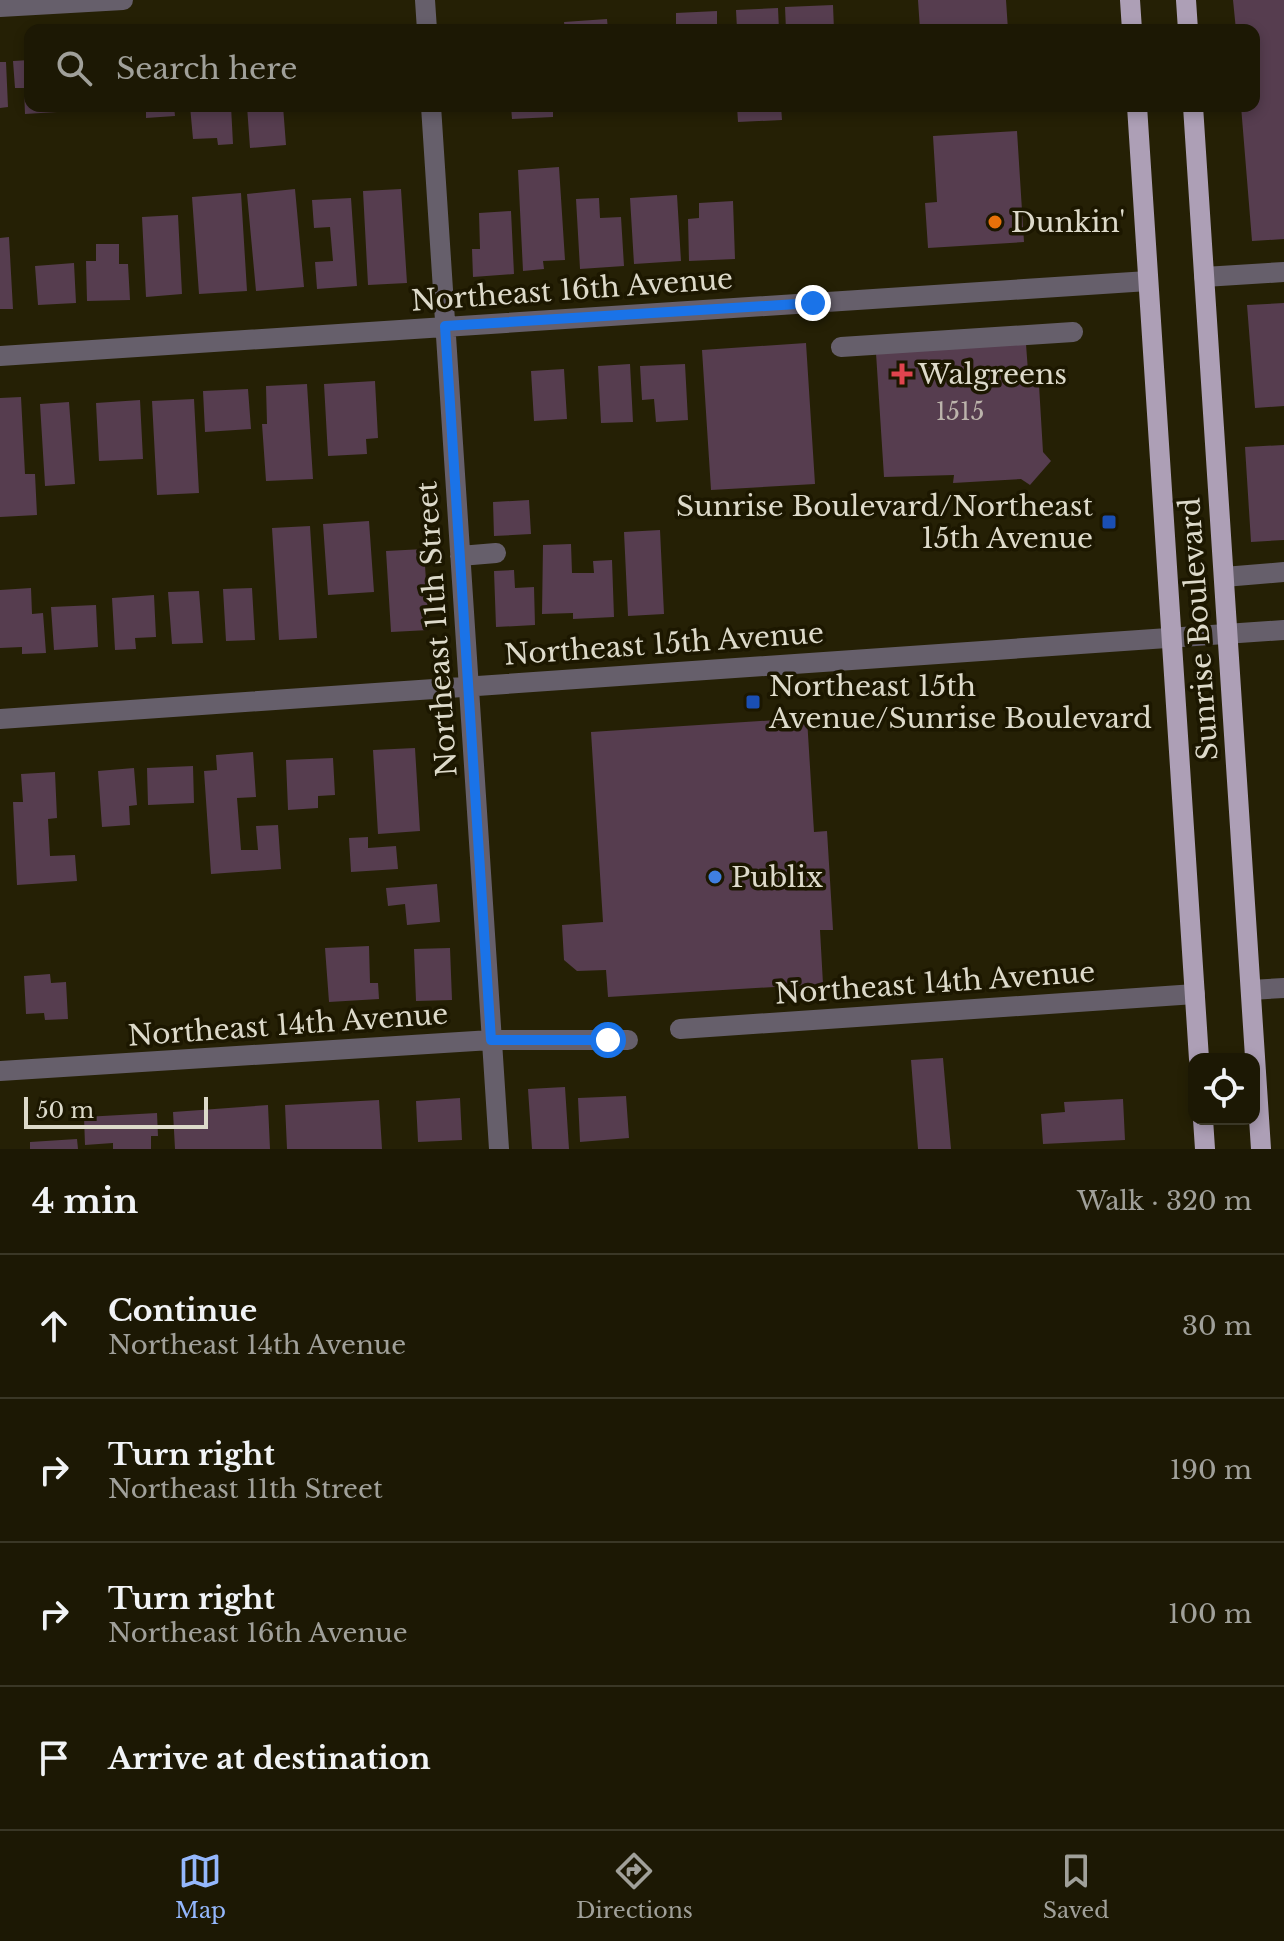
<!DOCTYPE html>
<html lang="en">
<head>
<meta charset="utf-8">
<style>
	body { margin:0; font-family:"Libre Baskerville",serif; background:#292513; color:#f1f3f6 }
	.controls { position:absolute; right:24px; bottom:24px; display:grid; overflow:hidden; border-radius:16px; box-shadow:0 4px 12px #0003 }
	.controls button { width:72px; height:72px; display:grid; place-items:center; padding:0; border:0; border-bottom:2px solid #3a3726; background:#1c1804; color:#f1f3f6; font:40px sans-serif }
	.scale { position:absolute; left:24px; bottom:20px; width:184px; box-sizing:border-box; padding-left:8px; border:4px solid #dddaca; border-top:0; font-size:22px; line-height:28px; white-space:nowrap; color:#dddaca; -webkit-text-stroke:6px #1c1700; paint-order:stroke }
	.stop { position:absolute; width:24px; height:24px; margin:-18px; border:6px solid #1a73e8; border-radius:50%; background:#fff }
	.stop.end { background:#1a73e8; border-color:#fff; box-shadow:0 2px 8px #0008 }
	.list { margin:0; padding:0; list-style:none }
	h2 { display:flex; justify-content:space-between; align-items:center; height:104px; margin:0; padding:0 32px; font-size:34px }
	h2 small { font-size:26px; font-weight:400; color:#a0a09a }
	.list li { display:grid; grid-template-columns:52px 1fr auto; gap:24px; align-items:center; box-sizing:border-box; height:144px; padding:0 32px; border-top:2px solid #3a3726 }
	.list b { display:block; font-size:30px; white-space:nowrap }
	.list p { margin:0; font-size:26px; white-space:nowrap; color:#a0a09a }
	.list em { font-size:26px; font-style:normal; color:#a0a09a }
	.icon { flex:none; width:44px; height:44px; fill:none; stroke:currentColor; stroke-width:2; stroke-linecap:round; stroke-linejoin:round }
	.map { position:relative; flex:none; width:1284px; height:1149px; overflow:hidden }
	.search { position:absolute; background:#1c1804; box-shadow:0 4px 12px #0003; left:24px; right:24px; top:24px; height:88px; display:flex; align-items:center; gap:20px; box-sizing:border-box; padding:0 28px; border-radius:16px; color:#a0a09a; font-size:30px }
	.sheet { height:680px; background:#1c1804 }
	nav { display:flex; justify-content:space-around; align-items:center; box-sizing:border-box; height:112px; border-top:2px solid #3a3726; background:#1c1804; font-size:22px; color:#a0a09a }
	nav a { display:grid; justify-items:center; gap:4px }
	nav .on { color:#94b7fd }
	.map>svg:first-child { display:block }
	.building { fill:#563d4f }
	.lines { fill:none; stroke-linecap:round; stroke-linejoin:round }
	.minor { stroke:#665f6b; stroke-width:20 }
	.major { stroke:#ad9fb6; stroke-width:20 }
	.route { stroke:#1a73e8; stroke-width:10 }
	.food-dot { fill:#e8710a; stroke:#1c1700; stroke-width:3 }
	.health-dot { fill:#e0444e; stroke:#1c1700; stroke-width:3 }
	.transit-dot { fill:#1a4fb4; stroke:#1c1700; stroke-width:3 }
	.shop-dot { fill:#3f7fe0; stroke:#1c1700; stroke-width:3 }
	.labels { text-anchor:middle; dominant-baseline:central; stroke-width:7; stroke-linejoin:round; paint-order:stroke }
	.number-label { font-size:24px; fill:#bbb3ab }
	.poi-label { font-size:28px; fill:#dddaca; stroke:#1c1700; text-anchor:start }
	.street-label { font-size:28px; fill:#dddaca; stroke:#1c1700 }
</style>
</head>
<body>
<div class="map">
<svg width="1284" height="1149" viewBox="0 0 1284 1149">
	<rect width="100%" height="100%" fill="#252005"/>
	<!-- building -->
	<path class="building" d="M918 0H1006L1008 30H920Z
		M1233 0H1284V239L1252 241 1241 106H1254V30H1236Z
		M833 5 834 30H786L785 7Z
		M778 8 779 30 737 29 736 10Z
		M717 11V30H676V13Z
		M607 19 608 30H565L564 22Z
		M30 60V106H57V112L25 114 24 88H15L13 61Z
		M0 62H6L8 107 0 108Z
		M146 106H174L175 116 146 118Z
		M190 106H231L233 144 218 145 217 138 193 139Z
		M247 106H283L286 145 250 148Z
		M511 106H553V117L512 119Z
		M737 106H781L782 120 738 122Z
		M1017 131 1024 242 928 248 925 203 937 202 933 136Z
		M559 167 565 260 543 261 544 269 523 271 518 170Z
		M295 189 304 287 256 291 247 194Z
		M401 189 407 283 368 285 363 191Z
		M241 193 247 291 199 294 192 197Z
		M677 195 681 261 634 264 630 198Z
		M351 198 357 286 317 289 315 262 333 261 330 227 314 228 312 200Z
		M599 198 600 218 621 217 624 266 580 269 576 199Z
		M733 201 735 259 689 261 688 219 699 218V203Z
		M511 211 514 274 473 277 472 249H480L479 213Z
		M178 215 182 294 146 297 142 217Z
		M9 237 13 309H0V238Z
		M96 244H119V264H128L130 300 87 301 86 261H96Z
		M74 263 76 303 38 305 35 266Z
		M1284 303V406L1255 408 1247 305Z
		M806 343 815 484 711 490 702 350Z
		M1026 344 1029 385H1039L1043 452 1051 461 1030 485 1021 479 953 483 954 475 884 477 876 353Z
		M630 364 633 422 601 423 598 366Z
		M685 364 688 420 656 422 654 399 642 400 640 366Z
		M564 369 567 419 534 421 531 371Z
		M375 381 378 438 366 439 367 454 328 456 324 384Z
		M307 384 313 479 266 481 262 424H267L266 386Z
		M248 389 251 429 205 432 203 391Z
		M21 397 25 474H35L37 515 0 517V398Z
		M194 399 199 493 157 495 152 401Z
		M140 400 143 459 99 461 96 403Z
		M69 402 75 484 45 486 40 404Z
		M1284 445V540L1251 542 1245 447Z
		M529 500 531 534 494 536 493 502Z
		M369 521 374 592 328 595 323 524Z
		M310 526 317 638 279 640 272 528Z
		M660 530 664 614 628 616 624 532Z
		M571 544 572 573H594L593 561 612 560 614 617 573 619V613L542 614 543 545Z
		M424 549 429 630 391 632 386 551Z
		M514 570 515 588 534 587 535 625 496 627 494 571Z
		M31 588 32 614 43 613 46 653 22 654V647L0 648V590Z
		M252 588 255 640 226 641 223 589Z
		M199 591 203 643 172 644 168 592Z
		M154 595 156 637 135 638 136 649 115 650 112 598Z
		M96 605 98 647 54 650 51 607Z
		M807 718 814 832 827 831 832 913 833 930H820L823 984 608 997 606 970 577 971 564 960 562 925 603 922 591 732Z
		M415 748 420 831 378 834 373 750Z
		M253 752 256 797 237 798 241 850H258L256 826 278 825 281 869 211 874 204 771 217 770 216 755Z
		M333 758 335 795 318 796V808L288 810 286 760Z
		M193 766 194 803 148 805 147 768Z
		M134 768 137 805 129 806 130 825 102 827 98 771Z
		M55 772 57 818 48 819 50 856 75 855 77 881 17 885 13 802H23L21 774Z
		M368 837V848L396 846 398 869 351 872 349 838Z
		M437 884 440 922 407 925 405 904 388 906 386 888Z
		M369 946 370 983H378L379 999 329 1002 325 948Z
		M450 948 452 1000 416 1001 414 949Z
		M50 974 51 983 66 982 68 1019 45 1020 44 1013 26 1014 24 976Z
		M943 1058 951 1149H918L911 1060Z
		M565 1087 569 1149H532L528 1089Z
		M626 1096 629 1138 580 1142 578 1098Z
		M460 1098 462 1140 418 1142 416 1101Z
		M1123 1099 1125 1140 1043 1144 1041 1114 1065 1112 1064 1102Z
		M379 1100 382 1149H287L285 1105Z
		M268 1105 270 1149H175L173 1112Z
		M157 1113 158 1136H151V1149H113V1143L85 1145 84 1117Z
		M77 1139 78 1149H30V1142Z"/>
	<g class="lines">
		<!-- minor -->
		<path class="minor" d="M425 0 427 30
			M0 7 123 0
			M431 106 499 1149
			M1204 277 1284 272
			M841 347 1073 332
			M0 356 1148 281
			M460 556 496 553
			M1224 577 1284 572
			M0 719 1284 630
			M1251 990 1284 988
			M680 1029 1195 994
			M0 1071 491 1040H628"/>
		<!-- major -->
		<path class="major" d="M1130 0 1132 30
			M1186 0 1188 30
			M1137 106 1199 1059
			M1193 106 1261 1149
			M1203 1119 1205 1149"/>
	</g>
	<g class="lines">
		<!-- route -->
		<path class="route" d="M608 1040H491L445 326 813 303"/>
	</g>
	<!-- markers -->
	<circle class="food-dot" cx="995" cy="222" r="8"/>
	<path class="health-dot" d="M898 362h8v8h8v8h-8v8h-8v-8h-8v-8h8z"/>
	<g class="transit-dot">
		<rect x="1101" y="514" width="16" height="16" rx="4"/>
		<rect x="745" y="694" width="16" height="16" rx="4"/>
	</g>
	<circle class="shop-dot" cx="715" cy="877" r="8"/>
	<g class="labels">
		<!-- number labels -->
		<g class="number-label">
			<text x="960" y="411">1515</text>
		</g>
		<!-- poi labels -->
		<g class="poi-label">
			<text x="1011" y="222">Dunkin'</text>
			<text x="918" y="374">Walgreens</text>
			<text x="1093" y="506" text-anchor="end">Sunrise Boulevard/Northeast<tspan x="1093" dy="32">15th Avenue</tspan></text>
			<text x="769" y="686">Northeast 15th<tspan x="769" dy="32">Avenue/Sunrise Boulevard</tspan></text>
			<text x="731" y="877">Publix</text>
		</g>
		<!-- street labels -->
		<g class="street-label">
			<text transform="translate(572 290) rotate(-4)">Northeast 16th Avenue</text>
			<text transform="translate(437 629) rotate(-94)">Northeast 11th Street</text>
			<text transform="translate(1199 629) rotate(-94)">Sunrise Boulevard</text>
			<text transform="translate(664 644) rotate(-4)">Northeast 15th Avenue</text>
			<text transform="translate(935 983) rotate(-4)">Northeast 14th Avenue</text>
			<text transform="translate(288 1025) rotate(-4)">Northeast 14th Avenue</text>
		</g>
	</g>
</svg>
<div class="controls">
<button><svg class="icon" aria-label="locate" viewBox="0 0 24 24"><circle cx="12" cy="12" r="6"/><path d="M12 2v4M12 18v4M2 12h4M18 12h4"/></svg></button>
</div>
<div class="scale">50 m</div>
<div class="stop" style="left:608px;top:1040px"></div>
<div class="stop end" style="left:813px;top:303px"></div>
<div class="search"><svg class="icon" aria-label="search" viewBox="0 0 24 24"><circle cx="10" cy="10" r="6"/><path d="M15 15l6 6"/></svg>Search here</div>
</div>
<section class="sheet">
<h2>4 min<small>Walk · 320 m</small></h2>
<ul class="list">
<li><svg class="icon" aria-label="ahead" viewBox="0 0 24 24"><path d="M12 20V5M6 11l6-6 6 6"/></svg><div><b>Continue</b><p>Northeast 14th Avenue</p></div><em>30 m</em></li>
<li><svg class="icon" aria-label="right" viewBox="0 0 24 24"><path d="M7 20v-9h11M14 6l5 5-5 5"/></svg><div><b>Turn right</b><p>Northeast 11th Street</p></div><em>190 m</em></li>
<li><svg class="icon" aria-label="right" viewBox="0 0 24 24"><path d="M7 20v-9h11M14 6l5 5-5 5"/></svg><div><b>Turn right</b><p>Northeast 16th Avenue</p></div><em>100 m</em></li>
<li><svg class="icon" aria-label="arrive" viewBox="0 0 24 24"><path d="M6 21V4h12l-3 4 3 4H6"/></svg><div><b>Arrive at destination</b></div></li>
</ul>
</section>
<nav>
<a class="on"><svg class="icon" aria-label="map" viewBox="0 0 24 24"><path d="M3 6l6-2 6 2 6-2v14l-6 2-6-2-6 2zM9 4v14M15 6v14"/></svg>Map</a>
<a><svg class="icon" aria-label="directions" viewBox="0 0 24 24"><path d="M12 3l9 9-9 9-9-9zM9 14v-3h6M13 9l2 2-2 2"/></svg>Directions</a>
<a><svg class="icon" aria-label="saved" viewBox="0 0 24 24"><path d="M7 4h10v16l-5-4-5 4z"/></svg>Saved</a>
</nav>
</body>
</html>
